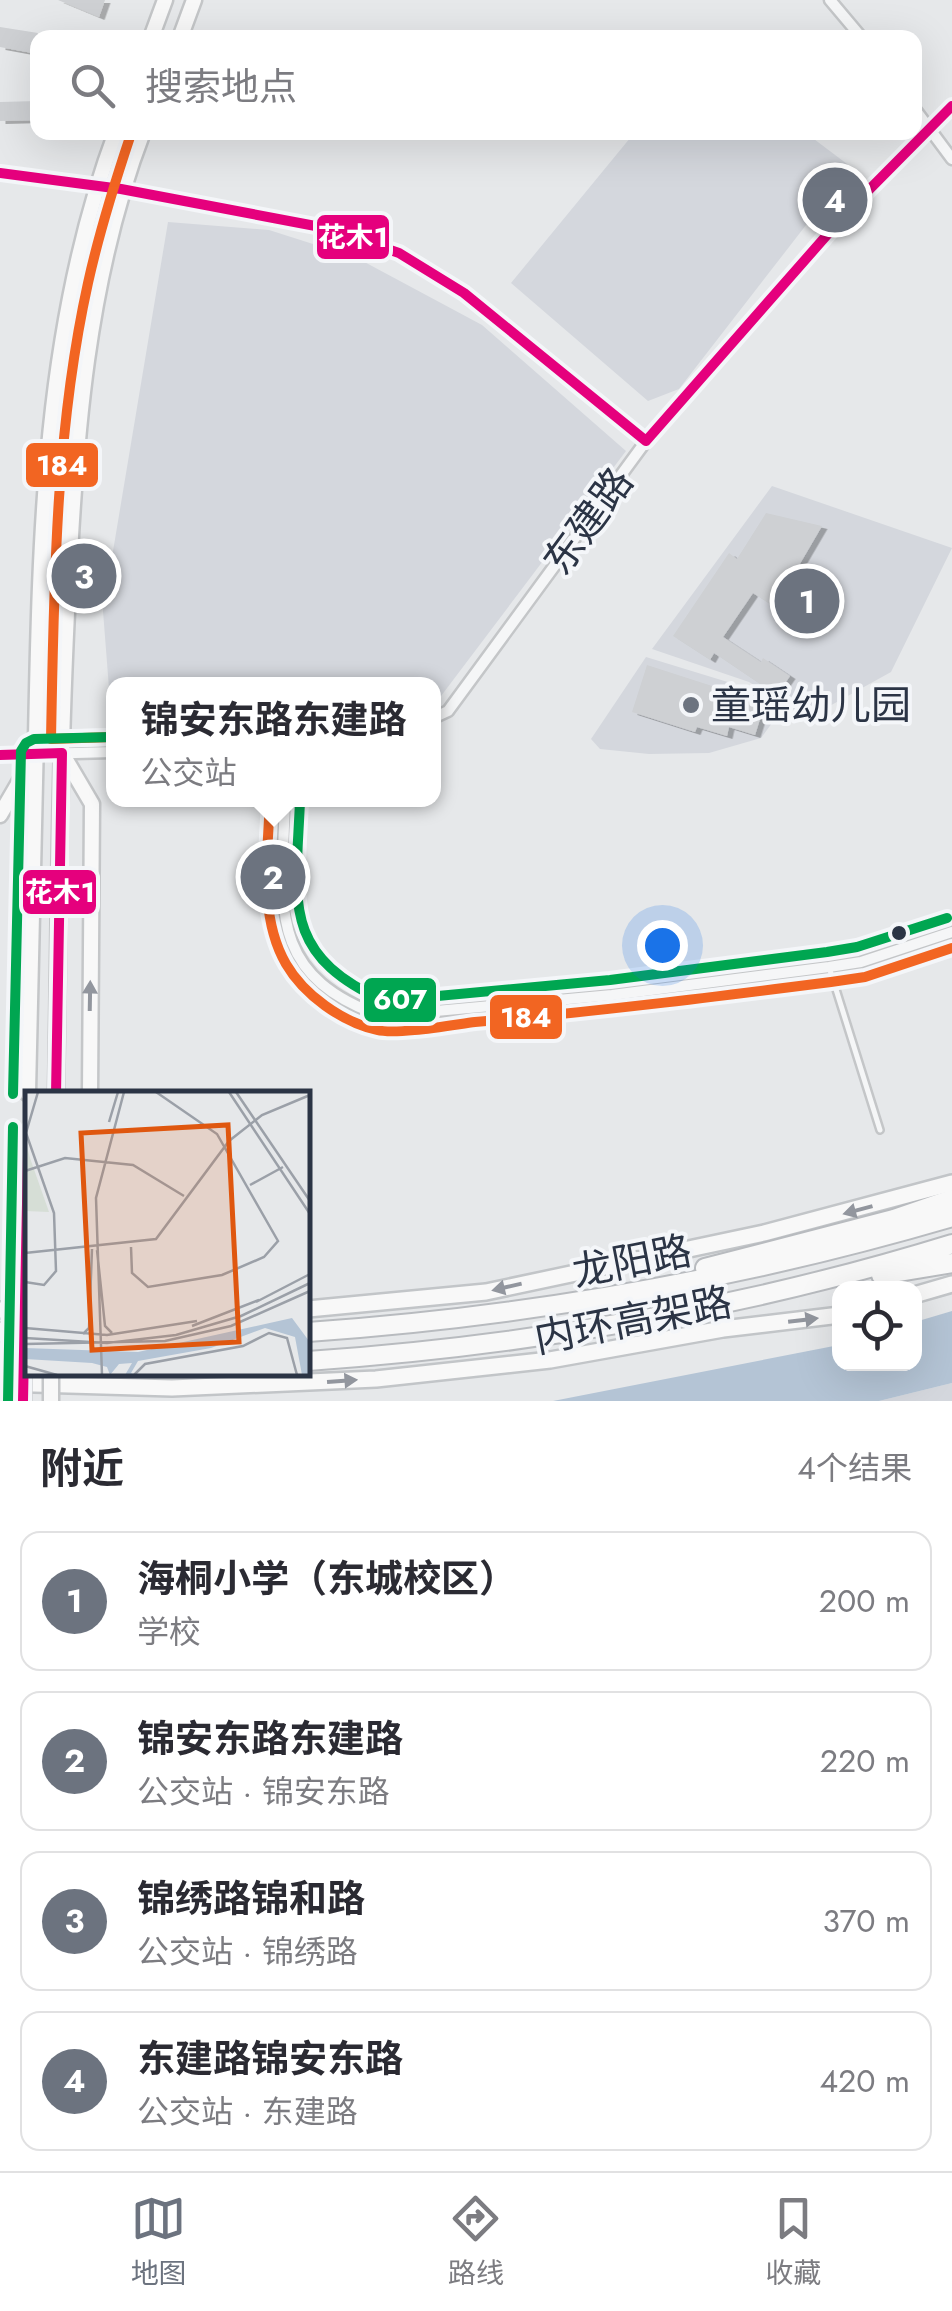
<!DOCTYPE html>
<html lang="zh">
<head>
<meta charset="utf-8">
<style>
	body { margin:0; font-family:Jost,"Noto Sans SC",sans-serif; background:#f2f2f3; color:#2b2b33 }
	.controls { position:absolute; right:30px; bottom:30px; display:grid; overflow:hidden; border-radius:20px; box-shadow:0 10px 40px #0002 }
	.controls button { width:90px; height:90px; display:grid; place-items:center; padding:0; border:0; border-bottom:2px solid #e1e1e2; background:#fff; color:#2b2b33; font:50px sans-serif }
	.you { position:absolute; left:662px; top:945px; width:35px; height:35px; margin:-25px; border:8px solid #fff; border-radius:50%; background:#1a73e8; box-shadow:0 0 0 15px #1a73e833 }
	.badge { display:grid; place-items:center; width:65px; height:65px; border-radius:50%; background:#6c737f; color:#fff; font-size:32px; font-weight:700 }
	.pin { position:absolute; translate:-50% -50%; border:5px solid #fff; box-shadow:0 2px 10px #0006 }
	.popup { position:absolute; left:106px; top:677px; width:335px; height:130px; box-sizing:border-box; display:grid; place-content:center; border-radius:20px; background:#fff; filter:drop-shadow(0 2px 8px #0005); font-size:32px; white-space:nowrap; color:#7c7c81 }
	.popup b { font-size:38px; color:#2b2b33 }
	.popup::after { content:''; position:absolute; left:50%; top:100%; margin-left:-20px; border:20px solid transparent; border-top-color:#fff }
	.list { margin:0; padding:0; list-style:none }
	h2 { display:flex; justify-content:space-between; align-items:center; height:130px; margin:0; padding:0 40px; font-size:42px }
	h2 small { font-size:32px; font-weight:400; color:#7c7c81 }
	.list li { display:grid; grid-template-columns:65px 1fr auto; gap:30px; align-items:center; box-sizing:border-box; height:140px; margin:0 20px 20px; padding:0 20px; border:2px solid #e1e1e2; border-radius:20px }
	.list b { display:block; font-size:38px; white-space:nowrap }
	.list p { margin:0; font-size:32px; white-space:nowrap; color:#7c7c81 }
	.list em { font-size:32px; font-style:normal; color:#7c7c81 }
	.icon { flex:none; width:55px; height:55px; fill:none; stroke:currentColor; stroke-width:2; stroke-linecap:round; stroke-linejoin:round }
	.map { position:relative; flex:none; width:952px; height:1401px; overflow:hidden }
	.search { position:absolute; background:#fff; box-shadow:0 10px 40px #0002; left:30px; right:30px; top:30px; height:110px; display:flex; align-items:center; gap:25px; box-sizing:border-box; padding:0 35px; border-radius:20px; color:#7c7c81; font-size:38px }
	.sheet { height:770px; background:#fff }
	nav { display:flex; justify-content:space-around; align-items:center; box-sizing:border-box; height:140px; border-top:2px solid #e1e1e2; background:#fff; font-size:28px; color:#7c7c81 }
	nav a { display:grid; justify-items:center; gap:5px }
	nav .on { color:#6c737f }
	.map>svg:first-child { display:block }
	.built { fill:#d4d7dd }
	.water { fill:#b4c4d5 }
	.building { fill:#ced0d3; filter:url(#shadow) }
	.lines { fill:none; stroke-linecap:round; stroke-linejoin:round }
	.lane-casing { stroke:#c4c6c8; stroke-width:10 }
	.street-casing { stroke:#c4c6c8; stroke-width:15 }
	.secondary-casing { stroke:#c4c6c8; stroke-width:19 }
	.primary-casing { stroke:#c2c5c8; stroke-width:20 }
	.highway-casing { stroke:#b8bbbf; stroke-width:22 }
	.lane { stroke:#f5f6f7; stroke-width:5 }
	.street { stroke:#f5f6f7; stroke-width:10 }
	.secondary { stroke:#f8f8f8; stroke-width:14 }
	.primary { stroke:#f8f8f8; stroke-width:15 }
	.highway { stroke:#f8f8f8; stroke-width:18 }
	.secondary-bridge-casing { stroke:#c4c6c8; stroke-width:19; stroke-linecap:butt }
	.secondary-bridge { stroke:#f8f8f8; stroke-width:14 }
	.bus-1-casing { stroke:#f4f6f9; stroke-width:18 }
	.bus-2-casing { stroke:#f4f6f9; stroke-width:18 }
	.bus-3-casing { stroke:#f4f6f9; stroke-width:18 }
	.bus-1 { stroke:#e5007d; stroke-width:10 }
	.bus-2 { stroke:#f26522; stroke-width:10 }
	.bus-3 { stroke:#00a651; stroke-width:10 }
	.oneway { fill:#92969e }
	.poi-dot { fill:#6c737f; stroke:#f4f6f9; stroke-width:4 }
	.bus-dot { fill:#2b3445; stroke:#f4f6f9; stroke-width:4 }
	.labels { text-anchor:middle; dominant-baseline:central; stroke-width:8; stroke-linejoin:round; paint-order:stroke }
	.street-label { font-size:40px; fill:#2b3445; stroke:#f4f6f9 }
	.poi-label { font-size:40px; fill:#2b3445; stroke:#f4f6f9; text-anchor:start }
	.inset-road { fill:none; stroke:#9ba0a8; stroke-width:2.5 }
	.view { fill:#df570f; fill-opacity:0.15; stroke:#df570f; stroke-width:5 }
	.inset-edge { fill:none; stroke:#2b3445; stroke-width:5 }
	.line-badge { stroke:#f4f6f9; stroke-width:4 }
	.badge-label { font-size:28px; text-anchor:middle; font-weight:bold; fill:#fff }
</style>
</head>
<body>
<div class="map">
<svg width="952" height="1401" viewBox="0 0 952 1401">
	<defs>
		<filter id="shadow"><feDropShadow dx="5.5" dy="3" stdDeviation="0" flood-color="#0004"/></filter>
	</defs>
	<rect width="100%" height="100%" fill="#e6e8ea"/>
	<!-- built -->
	<path class="built" d="M635 132 806 133 851 167 679 389 648 401 511 283Z
		M168 222 269 230 357 258 482 325 626 451 435 704 433 684H113L112 727 103 611Z
		M772 486 952 548 891 672 808 718 749 682 652 649Z
		M646 657 744 687 780 712 761 738 709 753 649 754 600 749 591 739Z
		M952 1383V1401H879Z"/>
	<!-- water -->
	<path class="water" d="M952 1311V1383L879 1401H553L839 1345 840 1364H914L915 1322Z"/>
	<!-- building -->
	<path class="building" d="M58 0H105L99 17Z
		M0 27 38 33V54L0 47Z
		M38 101V120L0 121V102Z
		M766 513 822 526 784 591 810 608 800 624 753 593 723 637 761 662 763 658 790 676 779 692 770 686 769 690 714 653 710 660 673 636 729 553 737 559Z
		M647 665 765 703 755 735 729 727 727 736 697 727 695 732 632 712Z"/>
	<g class="lines">
		<defs>
			<path id="lane" d="M829 967 880 1130"/>
			<path id="street" d="M830 0 862 38
				M914 108 952 159
				M0 173 121 189 326 228 399 253 464 293 646 441
				M433 718 448 711 646 441 848 211 952 106
				M0 755 113 752
				M285 800C282 903 265 975 381 1016L612 995 829 967 861 962 952 932"/>
			<path id="secondary" d="M151 38 165 0
				M180 38 194 0
				M62 753 92 804 90 1094
				M0 815 35 755
				M28 1094C30 975 34 856 36 738 40 536 44 324 116 132
				M56 1094C59 927 59 760 68 594 75 439 87 278 143 132"/>
			<path id="primary" d="M914 1295 952 1284
				M308 1309 486 1292 764 1233 952 1183
				M0 1310 28 1311
				M0 1383 172 1388 376 1379 550 1360 723 1329 840 1315"/>
			<path id="highway" d="M705 1268 894 1219 952 1199
				M881 1275 952 1263
				M0 1332 28 1333
				M308 1332C527 1317 741 1279 952 1217
				M0 1360 28 1361
				M308 1361C527 1346 741 1309 952 1244"/>
		</defs>
		<!-- lane casing -->
		<use href="#lane" class="lane-casing"/>
		<!-- street casing -->
		<use href="#street" class="street-casing"/>
		<!-- secondary casing -->
		<use href="#secondary" class="secondary-casing"/>
		<!-- primary casing -->
		<use href="#primary" class="primary-casing"/>
		<!-- highway casing -->
		<use href="#highway" class="highway-casing"/>
		<!-- lane -->
		<use href="#lane" class="lane"/>
		<!-- street -->
		<use href="#street" class="street"/>
		<!-- secondary -->
		<use href="#secondary" class="secondary"/>
		<!-- primary -->
		<use href="#primary" class="primary"/>
		<!-- highway -->
		<use href="#highway" class="highway"/>
		<defs>
			<path id="secondary-bridge" d="M23 1401 28 1127
				M51 1401V1374"/>
		</defs>
		<!-- secondary-bridge casing -->
		<use href="#secondary-bridge" class="secondary-bridge-casing"/>
		<!-- secondary-bridge -->
		<use href="#secondary-bridge" class="secondary-bridge"/>
		<defs>
			<path id="bus-1" d="M0 173 121 189 326 228 399 253 464 293 646 441
				M646 441 848 211 952 106
				M0 755 62 753 56 1094
				M23 1401 28 1154"/>
			<path id="bus-2" d="M113 737 51 739C54 587 55 432 88 283 99 233 114 185 130 137
				M270 800C268 852 258 916 286 964 304 995 342 1022 377 1030 397 1035 452 1025 475 1022 594 1012 713 997 831 982L865 977 952 948"/>
			<path id="bus-3" d="M300 801C296 900 280 954 384 1001L610 980 827 952 857 947 947 918
				M13 1094 21 751 26 743 34 739 113 737
				M8 1401 13 1127"/>
		</defs>
		<!-- bus-1 casing -->
		<use href="#bus-1" class="bus-1-casing"/>
		<!-- bus-2 casing -->
		<use href="#bus-2" class="bus-2-casing"/>
		<!-- bus-3 casing -->
		<use href="#bus-3" class="bus-3-casing"/>
		<!-- bus-1 -->
		<use href="#bus-1" class="bus-1"/>
		<!-- bus-2 -->
		<use href="#bus-2" class="bus-2"/>
		<!-- bus-3 -->
		<use href="#bus-3" class="bus-3"/>
	</g>
	<!-- one-way arrows -->
	<defs><path id="oneway-solid" d="M-6-.8H1V-3.2L6.5 0L1 3.2V.8H-6Z" transform="scale(2.5)"/></defs>
	<g class="oneway">
		<use href="#oneway-solid" transform="translate(90 996) rotate(-89)"/>
		<use href="#oneway-solid" transform="translate(858 1210) rotate(165)"/>
		<use href="#oneway-solid" transform="translate(507 1287) rotate(167)"/>
		<use href="#oneway-solid" transform="translate(803 1320) rotate(-7)"/>
		<use href="#oneway-solid" transform="translate(342 1381) rotate(-4)"/>
	</g>
	<!-- markers -->
	<circle class="poi-dot" cx="691" cy="705" r="10"/>
	<circle class="bus-dot" cx="899" cy="933" r="9"/>
	<g class="labels">
		<!-- street labels -->
		<g class="street-label">
			<text transform="translate(588 521) rotate(-54)">东建路</text>
			<text transform="translate(632 1261) rotate(-11)">龙阳路</text>
			<text transform="translate(633 1320) rotate(-11)">内环高架路</text>
		</g>
		<!-- poi labels -->
		<g class="poi-label">
			<text x="711" y="705">童瑶幼儿园</text>
		</g>
	</g>
	<!-- overview -->
	<g transform="translate(25 1091)">
		<rect width="285" height="285" fill="#e6e8ea"/>
		<path d="M0 48 5 67 24 121 0 120Z" fill="#d6ded6"/>
		<path d="M267 227 284 250 285 284H277L270 246 240 237 186 257 113 270 106 282 111 284H100L107 272 94 273 85 284 82 276 67 272 0 268V257L113 261Z" fill="#b4c4d5"/>
		<path class="inset-road" d="M204 1 285 123M211 1 285 110M84 31 93 1M0 80 40 67 108 74 159 105M225 94 258 76M106 156 107 182 123 196 197 184 239 166 253 150 192 43 131 1M72 159 80 235 87 242M0 162 131 148 204 50 237 24 285 4M0 191 19 194 31 180 29 122 1 42 13 1M231 211 285 183M167 235 234 209M0 237 82 244 172 230M58 243 64 237 67 158M0 247 82 252 151 244 216 225 285 192M0 253 140 250 206 235 285 200M0 275 32 284M77 284 71 107 99 1M109 284 120 273 218 255 244 242 262 247 272 284"/>
		<path class="view" d="M203 34 214 251 67 259 56 42Z"/>
		<rect width="285" height="285" class="inset-edge"/>
	</g>
	<g class="line-badge">
		<rect x="315" y="213" width="76" height="48" rx="10" fill="#e5007d"/>
		<rect x="24" y="441" width="76" height="48" rx="10" fill="#f26522"/>
		<rect x="21" y="868" width="77" height="48" rx="10" fill="#e5007d"/>
		<rect x="362" y="976" width="76" height="48" rx="10" fill="#00a651"/>
		<rect x="488" y="993" width="76" height="48" rx="10" fill="#f26522"/>
	</g>
	<g class="badge-label">
		<text x="353" y="247">花木1</text>
		<text x="62" y="475">184</text>
		<text x="60" y="902">花木1</text>
		<text x="400" y="1009">607</text>
		<text x="526" y="1027">184</text>
	</g>
</svg>
<div class="controls">
<button><svg class="icon" aria-label="locate" viewBox="0 0 24 24"><circle cx="12" cy="12" r="6"/><path d="M12 2v4M12 18v4M2 12h4M18 12h4"/></svg></button>
</div>
<div class="you"></div>
<div class="pin badge" style="left:807px;top:601px">1</div>
<div class="pin badge" style="left:273px;top:877px">2</div>
<div class="popup"><b>锦安东路东建路</b>公交站</div>
<div class="pin badge" style="left:84px;top:576px">3</div>
<div class="pin badge" style="left:835px;top:200px">4</div>
<div class="search"><svg class="icon" aria-label="search" viewBox="0 0 24 24"><circle cx="10" cy="10" r="6"/><path d="M15 15l6 6"/></svg>搜索地点</div>
</div>
<section class="sheet">
<h2>附近<small>4个结果</small></h2>
<ul class="list">
<li><span class="badge">1</span><div><b>海桐小学（东城校区）</b><p>学校</p></div><em>200 m</em></li>
<li><span class="badge">2</span><div><b>锦安东路东建路</b><p>公交站 · 锦安东路</p></div><em>220 m</em></li>
<li><span class="badge">3</span><div><b>锦绣路锦和路</b><p>公交站 · 锦绣路</p></div><em>370 m</em></li>
<li><span class="badge">4</span><div><b>东建路锦安东路</b><p>公交站 · 东建路</p></div><em>420 m</em></li>
</ul>
</section>
<nav>
<a class="on"><svg class="icon" aria-label="map" viewBox="0 0 24 24"><path d="M3 6l6-2 6 2 6-2v14l-6 2-6-2-6 2zM9 4v14M15 6v14"/></svg>地图</a>
<a><svg class="icon" aria-label="directions" viewBox="0 0 24 24"><path d="M12 3l9 9-9 9-9-9zM9 14v-3h6M13 9l2 2-2 2"/></svg>路线</a>
<a><svg class="icon" aria-label="saved" viewBox="0 0 24 24"><path d="M7 4h10v16l-5-4-5 4z"/></svg>收藏</a>
</nav>
</body>
</html>
